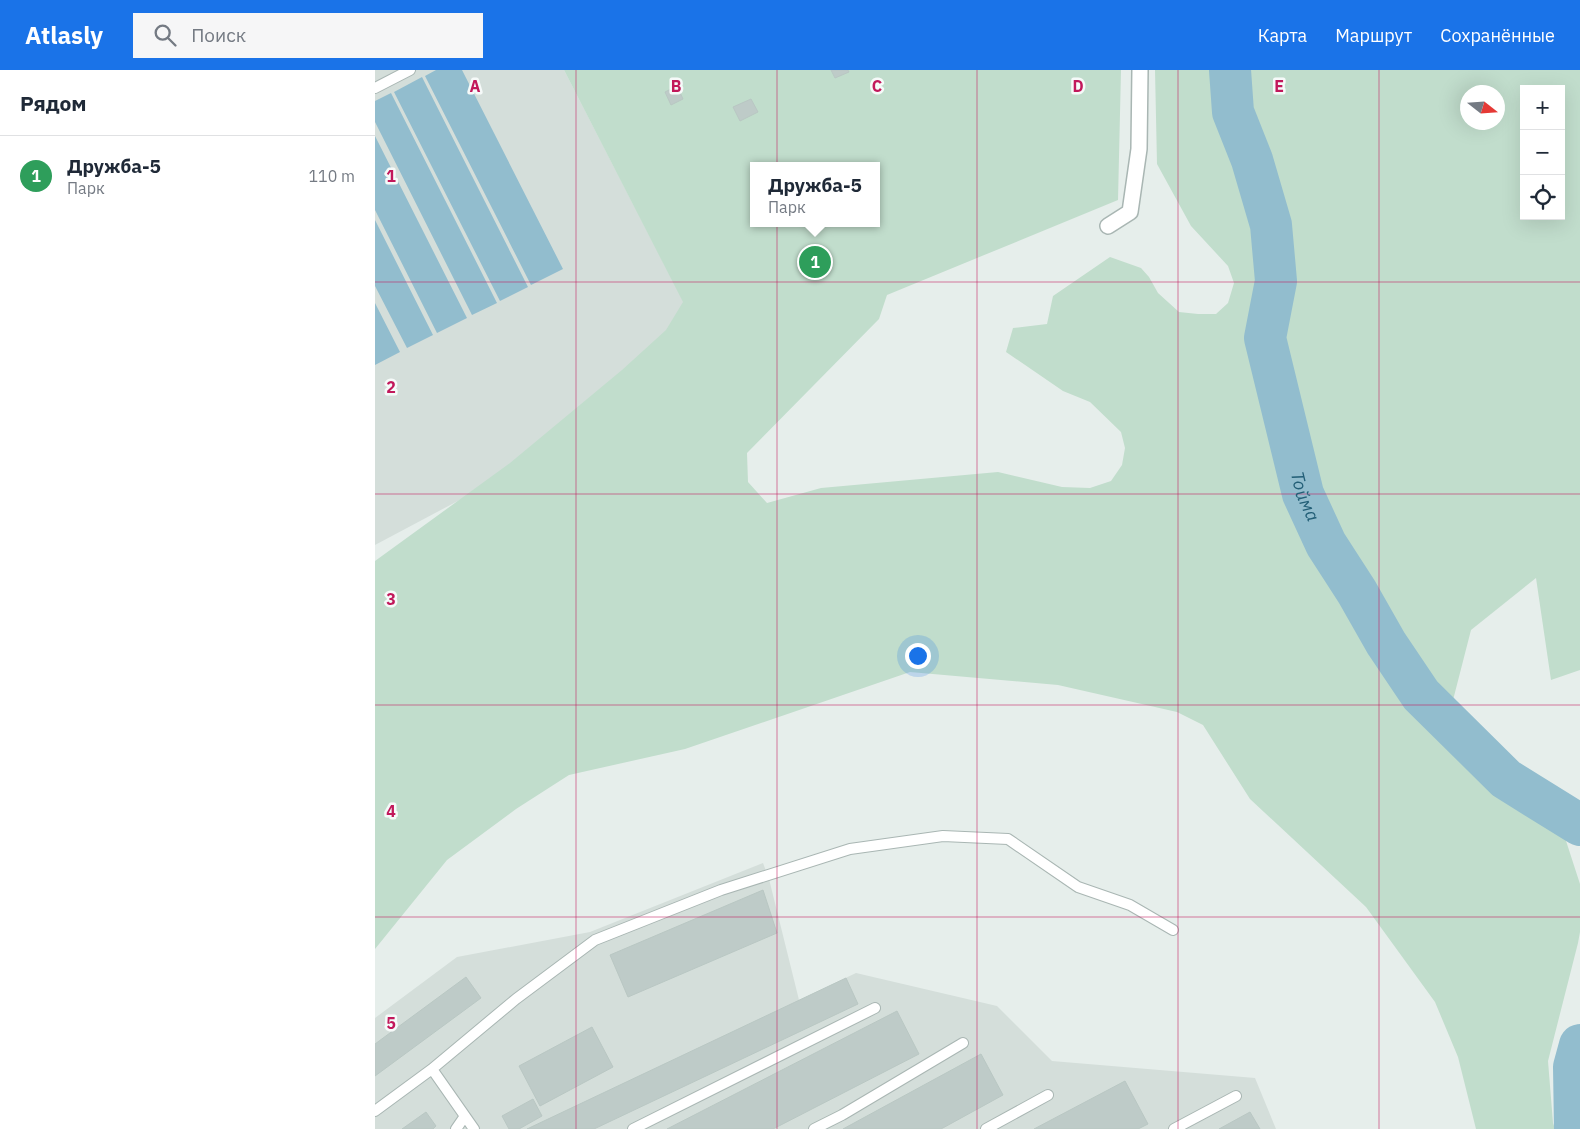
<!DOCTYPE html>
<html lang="ru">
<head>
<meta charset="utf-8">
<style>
	body { margin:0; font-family:"IBM Plex Sans",sans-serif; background:#f6f6f7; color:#1f2937 }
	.controls { position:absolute; right:15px; top:15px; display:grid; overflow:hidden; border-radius:0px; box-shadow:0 5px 20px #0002 }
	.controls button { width:45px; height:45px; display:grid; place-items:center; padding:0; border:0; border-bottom:1px solid #e0e1e3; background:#fff; color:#1f2937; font:25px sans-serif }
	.compass { position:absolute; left:1085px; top:15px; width:45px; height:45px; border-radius:50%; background:#fff; box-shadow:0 5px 20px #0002; rotate:107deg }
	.you { position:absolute; left:542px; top:585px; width:18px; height:18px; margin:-12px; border:4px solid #fff; border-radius:50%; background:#1a73e8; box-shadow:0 0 0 8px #1a73e833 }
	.badge { display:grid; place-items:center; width:32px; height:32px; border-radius:50%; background:#1a73e8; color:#fff; font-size:16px; font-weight:700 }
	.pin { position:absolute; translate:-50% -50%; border:2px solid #fff; box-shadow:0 1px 5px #0006 }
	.popup { position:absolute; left:375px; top:92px; width:130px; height:65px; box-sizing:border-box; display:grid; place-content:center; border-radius:0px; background:#fff; filter:drop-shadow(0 1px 4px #0005); font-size:16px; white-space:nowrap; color:#747a83 }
	.popup b { font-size:19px; color:#1f2937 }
	.popup::after { content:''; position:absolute; left:50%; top:100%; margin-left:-10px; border:10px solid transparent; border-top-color:#fff }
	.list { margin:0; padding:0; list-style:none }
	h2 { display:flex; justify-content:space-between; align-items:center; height:65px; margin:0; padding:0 20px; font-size:21px }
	h2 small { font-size:16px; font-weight:400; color:#747a83 }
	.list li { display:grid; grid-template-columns:32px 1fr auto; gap:15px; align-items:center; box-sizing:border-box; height:80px; padding:0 20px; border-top:1px solid #e0e1e3 }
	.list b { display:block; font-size:19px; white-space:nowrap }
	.list p { margin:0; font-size:16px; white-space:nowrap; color:#747a83 }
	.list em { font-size:16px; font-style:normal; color:#747a83 }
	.icon { flex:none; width:28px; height:28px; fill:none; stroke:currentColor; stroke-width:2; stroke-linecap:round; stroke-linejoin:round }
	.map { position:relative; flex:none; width:1205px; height:1059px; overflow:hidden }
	header { display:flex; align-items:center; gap:30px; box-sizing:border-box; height:70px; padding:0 25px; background:#1a73e8; color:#fff }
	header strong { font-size:24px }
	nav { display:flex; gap:28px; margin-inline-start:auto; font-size:18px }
	.search { width:350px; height:45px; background:#f6f6f7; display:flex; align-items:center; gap:12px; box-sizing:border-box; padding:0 18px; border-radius:0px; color:#747a83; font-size:19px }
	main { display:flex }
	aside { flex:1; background:#fff }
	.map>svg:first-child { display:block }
	.built { fill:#d4deda }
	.green { fill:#c1ddcc; fill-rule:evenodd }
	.water { fill:#92bdce }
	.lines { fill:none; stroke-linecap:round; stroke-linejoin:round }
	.river { stroke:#92bdce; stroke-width:42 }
	.building { fill:#becbc8; stroke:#b9c7c3 }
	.service-casing { stroke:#a9b6b3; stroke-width:12 }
	.minor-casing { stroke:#a9b6b3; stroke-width:18 }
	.service { stroke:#fff; stroke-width:10 }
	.minor { stroke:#fff; stroke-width:15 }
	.grid { fill:none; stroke:#c2185b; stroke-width:1; stroke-opacity:0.55 }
	.labels { text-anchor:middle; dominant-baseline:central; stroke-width:5; stroke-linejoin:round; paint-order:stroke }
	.water-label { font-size:18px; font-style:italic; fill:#235f77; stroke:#f6faf9 }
	.grid-label { font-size:16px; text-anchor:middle; font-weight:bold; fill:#c2185b; stroke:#f6faf9; stroke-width:5; stroke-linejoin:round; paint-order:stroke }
</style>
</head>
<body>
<header>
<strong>Atlasly</strong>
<div class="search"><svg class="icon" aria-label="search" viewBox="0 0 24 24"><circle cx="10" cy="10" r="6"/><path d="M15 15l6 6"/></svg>Поиск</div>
<nav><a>Карта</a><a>Маршрут</a><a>Сохранённые</a></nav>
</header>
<main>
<aside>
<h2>Рядом<small></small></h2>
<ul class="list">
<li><span class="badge" style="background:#2e9e5b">1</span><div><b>Дружба-5</b><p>Парк</p></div><em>110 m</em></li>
</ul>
</aside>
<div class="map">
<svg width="1205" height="1059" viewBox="0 0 1205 1059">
	<rect width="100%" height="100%" fill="#e6eeeb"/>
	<!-- built -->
	<path class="built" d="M0 0H189L320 254 329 300 0 475Z
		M388 793 394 809 424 930 481 903 622 936 677 991 880 1008 901 1059H0V948L82 887 215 862Z"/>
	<!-- green -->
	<path class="green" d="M189 0H746L743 130 512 225 504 249 372 383 373 412 392 433 446 418 623 402 687 417 715 418 736 411 747 395 750 378 746 362 715 332 688 321 631 282 638 258 672 254 678 226 735 187 766 198 774 207 783 223 804 242 823 244H841L853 233 859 213 853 196 816 156 782 94 780 0H1205V600L1176 610 1161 508 1096 560 1077 634 1181 740 1205 814V862L1203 873 1173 991 1178 1053 1180 1059H1101L1083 987 1060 932 991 837 875 729 828 655 802 642 683 615 535 602 310 679 194 705 141 739 72 790 0 879V491L135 393 247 300 291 260 308 232ZM1149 19H1186V146H1149ZM1092 22H1122V52H1092ZM379 96H501V153H379Z"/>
	<!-- water -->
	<path class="water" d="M61 0H87L188 199 156 215 50 6Z
		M47 7 153 217 125 231 19 22Z
		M16 23 122 233 97 245 0 52V31Z
		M0 66 92 248 62 263 0 140Z
		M0 150 58 265 32 278 0 216Z
		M0 233 25 282 0 295Z"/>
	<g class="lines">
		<!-- river -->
		<g class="river">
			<path id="s1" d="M855 0 858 42 877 90 896 155 901 211 890 268 928 424 951 474 982 522 1011 573 1046 625 1131 709 1205 755"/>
			<path d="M1200 1059 1199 997 1205 975"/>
		</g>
	</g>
	<!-- building -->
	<path class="building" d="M456 0H473L474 2 460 8Z
		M302 16 308 29 296 35 290 22Z
		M376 29 383 42 365 51 358 37Z
		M388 820 402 863 253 927 235 885Z
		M91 907 106 928 0 1006V974Z
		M471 908 483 934 219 1059H152Z
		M522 941 544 984 398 1059H292Z
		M217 957 238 997 165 1036 144 996Z
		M606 984 628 1025 566 1059H468Z
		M750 1011 773 1054 763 1059H659Z
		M158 1029 167 1046 144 1059H134L127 1046Z
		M51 1042 61 1056 58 1059H27Z
		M875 1042 885 1059H844Z"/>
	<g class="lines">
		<defs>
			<path id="service" d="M0 18 35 0
				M57 999 99 1059
				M0 1041 57 999 141 929 220 870 346 820 475 779 568 766 633 769 703 817 755 835 798 860
				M81 1059 90 1046
				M258 1059 500 938
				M439 1059 467 1045 588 973
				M611 1059 673 1025
				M799 1059 861 1026"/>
			<path id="minor" d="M733 156 755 142 764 79 765 0"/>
		</defs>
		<!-- service casing -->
		<use href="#service" class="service-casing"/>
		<!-- minor casing -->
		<use href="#minor" class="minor-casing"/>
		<!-- service -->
		<use href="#service" class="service"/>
		<!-- minor -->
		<use href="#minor" class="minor"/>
	</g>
	<!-- grid -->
	<path class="grid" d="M201 0V1059M402 0V1059M602 0V1059M803 0V1059M1004 0V1059M0 212H1205M0 424H1205M0 635H1205M0 847H1205"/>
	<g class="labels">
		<!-- water labels -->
		<g class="water-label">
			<text stroke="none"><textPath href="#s1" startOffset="439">Тойма</textPath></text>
		</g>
	</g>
	<g class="grid-label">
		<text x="100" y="22">A</text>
		<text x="301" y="22">B</text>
		<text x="502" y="22">C</text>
		<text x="703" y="22">D</text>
		<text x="904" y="22">E</text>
		<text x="16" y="112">1</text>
		<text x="16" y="323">2</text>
		<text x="16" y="535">3</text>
		<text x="16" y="747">4</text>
		<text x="16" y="959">5</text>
	</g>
</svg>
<div class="controls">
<button>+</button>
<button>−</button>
<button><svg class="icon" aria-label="locate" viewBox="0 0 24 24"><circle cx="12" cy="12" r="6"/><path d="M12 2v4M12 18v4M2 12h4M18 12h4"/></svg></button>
</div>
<svg class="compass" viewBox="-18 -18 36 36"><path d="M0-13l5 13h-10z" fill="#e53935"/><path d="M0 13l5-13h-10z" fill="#747a83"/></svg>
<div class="you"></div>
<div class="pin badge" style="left:440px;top:192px;background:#2e9e5b">1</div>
<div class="popup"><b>Дружба-5</b>Парк</div>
</div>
</main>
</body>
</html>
